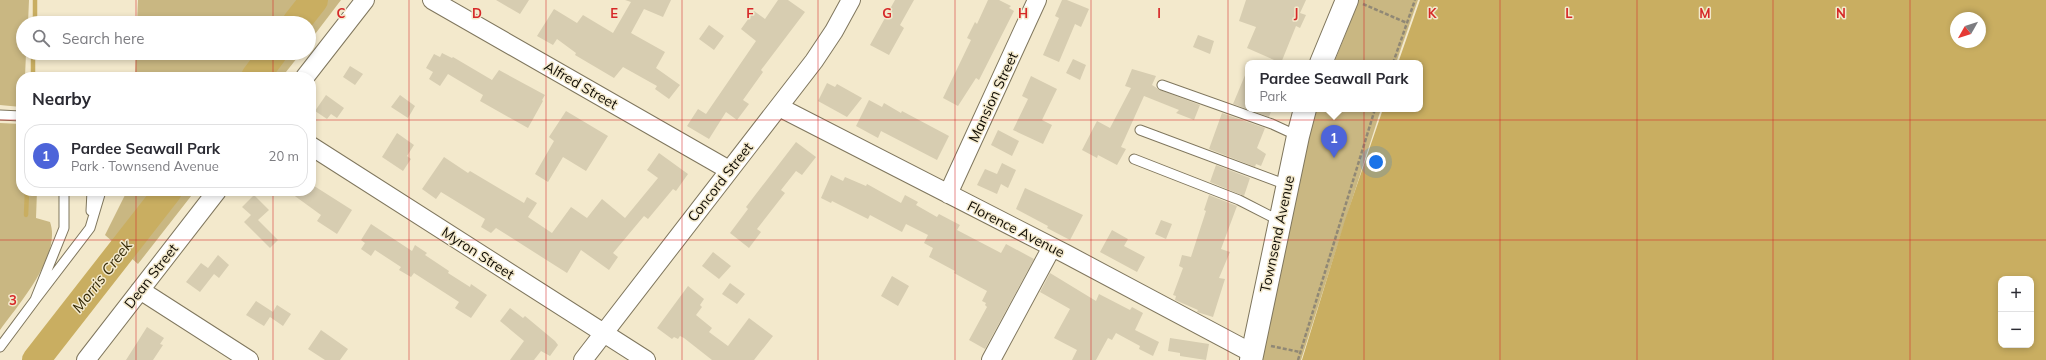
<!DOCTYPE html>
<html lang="en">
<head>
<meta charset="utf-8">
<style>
	body { margin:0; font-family:Mulish,sans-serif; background:#f7f7f7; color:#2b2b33 }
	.controls { position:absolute; right:12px; bottom:12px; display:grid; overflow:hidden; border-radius:8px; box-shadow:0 2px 6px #0003 }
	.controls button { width:36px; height:36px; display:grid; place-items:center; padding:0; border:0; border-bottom:1px solid #e1e1e2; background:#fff; color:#2b2b33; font:20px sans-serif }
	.compass { position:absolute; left:1950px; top:12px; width:36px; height:36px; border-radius:50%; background:#fff; box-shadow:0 2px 6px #0003; rotate:231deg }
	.you { position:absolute; left:1376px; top:162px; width:14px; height:14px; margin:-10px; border:3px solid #fff; border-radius:50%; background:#1a73e8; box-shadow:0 0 0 6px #1a73e833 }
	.badge { display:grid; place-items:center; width:26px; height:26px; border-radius:50%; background:#4d64d9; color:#fff; font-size:13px; font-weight:700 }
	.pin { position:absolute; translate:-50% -33px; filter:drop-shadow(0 1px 2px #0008) }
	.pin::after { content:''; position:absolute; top:21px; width:14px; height:12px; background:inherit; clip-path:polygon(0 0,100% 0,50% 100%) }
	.popup { position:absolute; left:1245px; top:60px; width:178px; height:52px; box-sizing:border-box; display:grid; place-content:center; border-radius:8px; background:#fff; filter:drop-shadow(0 1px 3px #0005); font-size:13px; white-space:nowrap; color:#7c7c81 }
	.popup b { font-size:15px; color:#2b2b33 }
	.popup::after { content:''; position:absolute; left:50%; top:100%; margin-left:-8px; border:8px solid transparent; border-top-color:#fff }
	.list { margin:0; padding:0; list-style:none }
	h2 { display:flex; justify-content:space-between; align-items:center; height:52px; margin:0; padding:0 16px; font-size:17px }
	h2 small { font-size:13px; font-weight:400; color:#7c7c81 }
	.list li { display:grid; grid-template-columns:26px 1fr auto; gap:12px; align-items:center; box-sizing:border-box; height:64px; margin:0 8px 8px; padding:0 8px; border:1px solid #e1e1e2; border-radius:16px }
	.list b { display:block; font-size:15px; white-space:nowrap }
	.list p { margin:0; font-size:13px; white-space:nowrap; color:#7c7c81 }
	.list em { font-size:13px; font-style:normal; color:#7c7c81 }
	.icon { flex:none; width:22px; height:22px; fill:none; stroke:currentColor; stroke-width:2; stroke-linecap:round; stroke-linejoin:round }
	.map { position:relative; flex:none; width:2046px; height:360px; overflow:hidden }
	.search { position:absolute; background:#fff; box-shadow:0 2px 6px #0003; left:16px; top:16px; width:300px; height:44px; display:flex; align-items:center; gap:10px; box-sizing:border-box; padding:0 14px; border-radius:22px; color:#7c7c81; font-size:15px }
	.panel { position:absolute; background:#fff; box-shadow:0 2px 6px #0003; left:16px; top:72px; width:300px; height:124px; border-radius:16px }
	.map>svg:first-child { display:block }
	.green { fill:#c9b782 }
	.water { fill:#c9ae61; fill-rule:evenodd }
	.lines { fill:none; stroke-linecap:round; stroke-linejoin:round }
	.stream { stroke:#c9ae61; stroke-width:4.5 }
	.river { stroke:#c9ae61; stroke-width:28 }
	.building { fill:#d7cdb1 }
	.service-casing { stroke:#7f765d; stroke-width:11 }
	.minor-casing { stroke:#7f765d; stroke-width:20 }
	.secondary-casing { stroke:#7f765d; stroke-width:24 }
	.path { stroke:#908875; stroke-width:2.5; stroke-dasharray:4 2; stroke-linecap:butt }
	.service { stroke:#fff; stroke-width:9 }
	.minor { stroke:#fff; stroke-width:18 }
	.secondary { stroke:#fff; stroke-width:22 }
	.grid { fill:none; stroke:#d62828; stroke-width:1; stroke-opacity:0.55 }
	.labels { text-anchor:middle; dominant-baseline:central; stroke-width:3; stroke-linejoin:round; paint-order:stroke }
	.street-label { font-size:14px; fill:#0f0b03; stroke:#f3e9cc }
	.water-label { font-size:15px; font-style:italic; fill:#342905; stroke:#f3e9cc }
	.grid-label { font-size:13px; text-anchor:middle; font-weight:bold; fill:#d62828; stroke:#f3e9cc; stroke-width:3; stroke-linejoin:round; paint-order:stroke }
</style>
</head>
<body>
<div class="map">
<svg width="2046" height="360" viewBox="0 0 2046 360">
	<rect width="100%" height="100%" fill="#f3e9cc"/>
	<!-- green -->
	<path class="green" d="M0 0H29L28 23H23V53H26L25 77H21V107L0 105Z
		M138 0H341L309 42V23H137Z
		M1359 0H1418L1396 63H1334Z
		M136 53H301L282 77H135Z
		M1316 109H1381L1301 360H1262L1311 122Z
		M0 123 21 124V191H37L36 218 50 222C62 255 18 305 0 330Z
		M127 191H195L138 264 105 235Z"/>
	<!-- water -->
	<path class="water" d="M1420 0H2046V360H1302L1345 220 1383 109H1420V63H1398ZM1956 18H1980V42H1956ZM2001 279H2031V345H2001Z"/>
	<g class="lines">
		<!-- stream -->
		<path class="stream" d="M35 23V0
			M33 77V53
			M26 215 27 191"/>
		<!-- river -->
		<path class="river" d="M296 23 314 0
			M255 77 273 53
			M36 360 168 191"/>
	</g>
	<!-- building -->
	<path class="building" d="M496 0H529L520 14Z
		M625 0H671L663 17 644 9 631 33 665 52 656 68 680 85 669 99 655 89 657 86 623 67 614 78 575 55 576 53 557 39 553 45 537 36 554 9 577 23 583 15 613 33 631 2Z
		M778 0H788L805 12 761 70 763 72 743 100 749 104 737 120 726 112 709 139 687 126 698 109 706 114 756 41 741 29 754 11 765 19Z
		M895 0H914L900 25 904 28 889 55 870 45Z
		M988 0H999L1011 6 1009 8 1014 11 979 80 976 78 958 106 943 98 971 40 967 38 975 22 977 24Z
		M1062 0H1067L1089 9 1081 27 1075 24 1059 62 1043 55 1059 18 1055 16Z
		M1246 0H1306L1300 13 1306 15 1300 28 1296 26 1281 63 1247 48 1256 27 1239 21Z
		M709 25 724 36 714 50 699 39Z
		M1198 35 1214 41 1210 54 1193 47Z
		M442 53 452 58 453 57 492 80 499 70 545 95 542 100 543 101 528 128 480 101 483 95 448 74 440 86 429 79 433 72 426 68 434 54 440 57Z
		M1073 59 1086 65 1080 80 1066 73Z
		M350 66 363 74 355 85 343 77Z
		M1248 68V109H1272L1269 117 1233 104Z
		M1132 69 1156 76 1152 85 1160 90 1200 105 1194 120 1176 113 1179 110 1144 96 1121 147 1126 149 1117 165 1098 155 1097 158 1082 150 1097 121 1110 128 1131 88 1125 86Z
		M1031 76 1057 89 1042 120 1052 125 1043 144 1013 130 1028 99 1022 96Z
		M827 83 835 87 837 84 862 98 847 117 818 101Z
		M326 95 344 108 337 118 331 114 327 119 315 111Z
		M400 95 415 106 408 118 391 107Z
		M869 100 882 107 884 103 901 113 902 111 949 136 937 160 881 131 878 138 856 126Z
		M566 111 608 136 586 171 563 157 548 182 535 174 554 141 549 137Z
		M1222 113 1265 128 1257 148 1266 154 1261 166 1256 164 1255 167 1209 149Z
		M998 130 1019 141 1012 156 991 145Z
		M397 133 414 145 407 156 411 159 403 171 382 157Z
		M796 142 816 157 802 175 796 171 781 190 785 193 757 229 761 232 749 248 730 233 748 209 746 207Z
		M659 153 688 174 676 191 673 189 648 219 644 216 613 253 618 257 609 270 581 250 567 273 496 228 491 233 481 227 485 219 441 192 436 199 422 189 444 157 468 173 470 171 524 203 527 197 537 203 528 217 552 233 571 207 587 218 602 199 625 218 658 178 647 170Z
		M1002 163 1016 170 1008 188 1001 184 997 194 977 185 985 169 997 174Z
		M1216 165 1250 178 1244 196 1210 182Z
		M831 175 843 181 845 177 866 186 867 184 901 203 905 195 918 202 916 205 937 217 939 214 960 225 957 230 1001 253 1006 244 1034 259 985 349 969 340 987 307 985 305 986 303 982 301 987 291 954 273 955 271 929 257 933 248 924 243 928 235 906 224 902 232 870 215 868 219 832 201 831 203 821 198Z
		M311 184 352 210 337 234 317 221 321 215 288 191H311Z
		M1025 188 1083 215 1070 240 1047 228 1048 226 1016 209Z
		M254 195 269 210 258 220 278 240 270 248 244 222 251 215 242 207Z
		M1209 195 1237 206 1221 249 1230 252 1219 278 1225 279 1213 317 1197 312 1198 310 1175 300 1176 296 1173 295 1183 268 1179 266 1182 255 1191 257 1206 211 1204 210Z
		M1161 220 1172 224 1166 239 1155 234Z
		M371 224 412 251 415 245 427 253 425 255 449 271 448 273 470 287 471 284 487 295 471 318 455 308 459 302 414 273 411 277 399 270 401 267 375 250 371 256 361 249 365 243 361 240Z
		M1112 230 1128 239 1124 246 1145 257 1137 272 1100 252Z
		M713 252 731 266 719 279 702 266Z
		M218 255 229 265 219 278 214 274 200 292 186 282 201 263 208 268Z
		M1050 273 1096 301 1099 294 1130 310 1132 307 1143 313 1135 330 1159 342 1153 356 1139 349 1140 346 1116 333 1112 340 1108 338 1096 360H1072L1077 350 1054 338 1070 309 1040 292Z
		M892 276 909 286 898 306 881 296Z
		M730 283 745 294 737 304 722 294Z
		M688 286 704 299 700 305 702 307 696 315 712 328 709 332 728 346 749 318 773 336 754 360H712L684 338 680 336 678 339 674 337 672 339 657 328Z
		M256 301 273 312 271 315 277 305 291 314 283 326 270 317 264 326 246 315Z
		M510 308 523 318 525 316 555 341 558 345 550 356 541 351 534 360H510L524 341 500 321Z
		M147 327 164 338 160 344 163 345 153 360H126Z
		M321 330 348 349 340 360H325L308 349Z
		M1170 338 1209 344 1206 360 1180 356V353L1168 351Z"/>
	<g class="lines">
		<defs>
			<path id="service" d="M1162 85 1272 124 1298 136
				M0 115 21 116
				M1140 130 1287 185
				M1134 159 1239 200 1280 221
				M64 191V228L35 300 90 228 101 191
				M91 211 92 191
				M0 347 35 300"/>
			<path id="minor" d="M432 0 729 170
				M305 77 365 0
				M779 107 1066 254 1252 353
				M311 146 646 360
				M948 194 1037 0
				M140 290 249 360
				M86 360 217 191
				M583 360 814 61 834 31 851 0
				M991 360 1052 247"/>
			<path id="secondary" d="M1321 63 1347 0
				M1251 360 1298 136 1305 109"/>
		</defs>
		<!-- service casing -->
		<use href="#service" class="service-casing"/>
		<!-- minor casing -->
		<use href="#minor" class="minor-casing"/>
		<!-- secondary casing -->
		<use href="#secondary" class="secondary-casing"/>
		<!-- path -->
		<path class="path" d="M1363 4 1407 23
			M1393 63 1415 0
			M1271 346 1300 352
			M1298 360 1375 109"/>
		<!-- service -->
		<use href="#service" class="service"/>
		<!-- minor -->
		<use href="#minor" class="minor"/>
		<!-- secondary -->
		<use href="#secondary" class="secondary"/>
	</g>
	<!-- grid -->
	<path class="grid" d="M136 0V23M273 0V23M409 0V360M546 0V360M682 0V360M818 0V360M955 0V360M1091 0V360M1228 0V360M1364 0V360M1500 0V360M1637 0V360M1773 0V360M1910 0V360M136 53V77M273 53V77M0 120H21M311 120H2046M136 191V360M273 191V360M0 240H2046"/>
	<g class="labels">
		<!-- street labels -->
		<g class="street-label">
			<text transform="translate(581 85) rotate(30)">Alfred Street</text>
			<text transform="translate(993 97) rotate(-65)">Mansion Street</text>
			<text transform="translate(720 182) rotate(-52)">Concord Street</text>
			<text transform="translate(1016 229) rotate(27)">Florence Avenue</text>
			<text transform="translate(1277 234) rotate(-78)">Townsend Avenue</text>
			<text transform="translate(478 253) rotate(33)">Myron Street</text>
			<text transform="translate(151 276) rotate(-52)">Dean Street</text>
		</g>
		<!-- water labels -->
		<g class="water-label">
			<text transform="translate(102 276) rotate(-52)">Morris Creek</text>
		</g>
	</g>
	<g class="grid-label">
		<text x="341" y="18">C</text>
		<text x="477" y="18">D</text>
		<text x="614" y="18">E</text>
		<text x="750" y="18">F</text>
		<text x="887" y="18">G</text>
		<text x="1023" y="18">H</text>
		<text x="1159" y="18">I</text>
		<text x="1296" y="18">J</text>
		<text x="1432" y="18">K</text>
		<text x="1569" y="18">L</text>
		<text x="1705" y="18">M</text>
		<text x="1841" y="18">N</text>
		<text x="13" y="305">3</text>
	</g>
</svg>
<div class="controls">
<button>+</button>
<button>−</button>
</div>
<svg class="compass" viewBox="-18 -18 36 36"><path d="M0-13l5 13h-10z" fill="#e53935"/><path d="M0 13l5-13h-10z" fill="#7c7c81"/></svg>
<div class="you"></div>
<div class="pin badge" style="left:1334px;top:158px">1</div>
<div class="popup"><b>Pardee Seawall Park</b>Park</div>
<div class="search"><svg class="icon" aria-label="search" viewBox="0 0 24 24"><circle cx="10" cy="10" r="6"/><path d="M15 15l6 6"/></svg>Search here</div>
<section class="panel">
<h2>Nearby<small></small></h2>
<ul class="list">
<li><span class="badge">1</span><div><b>Pardee Seawall Park</b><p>Park · Townsend Avenue</p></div><em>20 m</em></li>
</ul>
</section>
</div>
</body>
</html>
